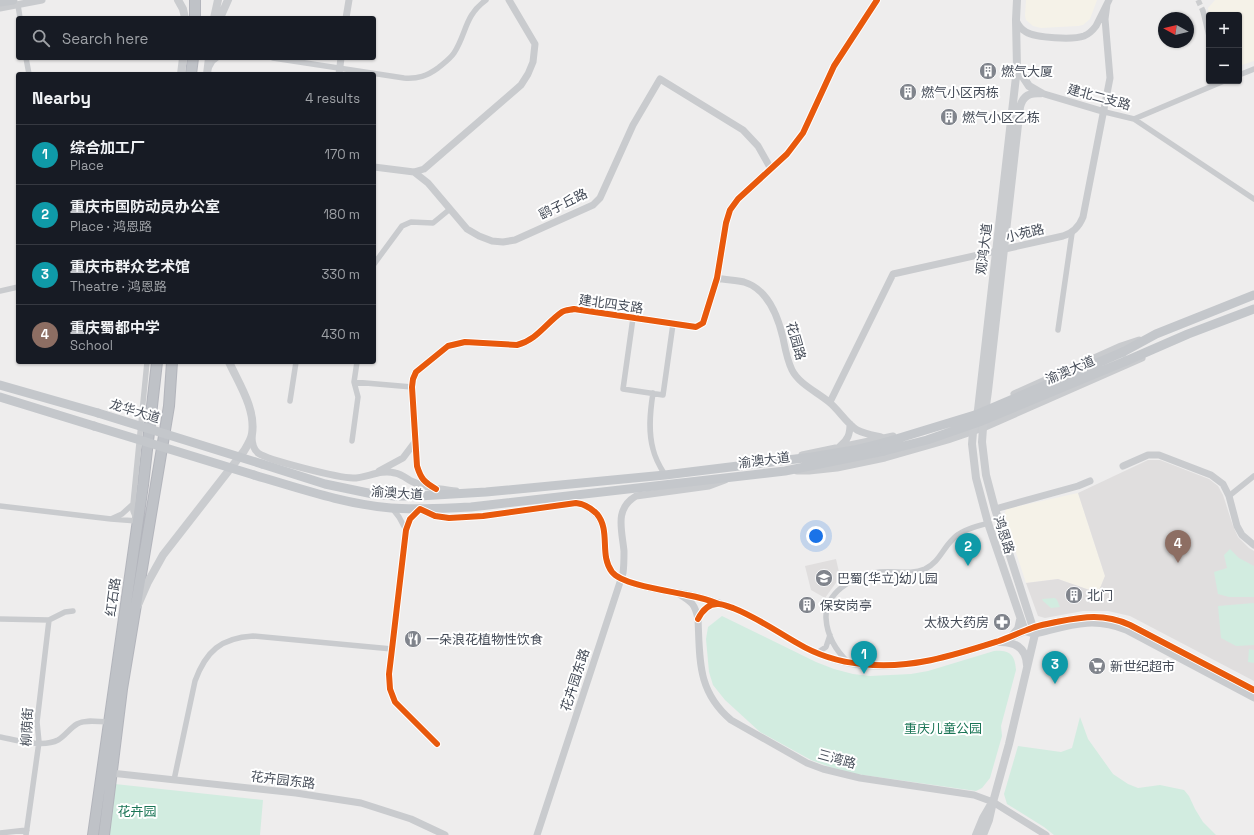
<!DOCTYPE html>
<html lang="en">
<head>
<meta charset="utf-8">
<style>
	body { margin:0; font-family:"Space Grotesk","Noto Sans SC",sans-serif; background:#242831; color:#f1f3f6 }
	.controls { position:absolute; right:12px; top:12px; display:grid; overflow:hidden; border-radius:4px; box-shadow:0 1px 3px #0004 }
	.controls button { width:36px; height:36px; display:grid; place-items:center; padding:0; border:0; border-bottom:1px solid #363941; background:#171b24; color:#f1f3f6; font:20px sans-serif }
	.compass { position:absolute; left:1158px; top:12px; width:36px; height:36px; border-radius:50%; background:#171b24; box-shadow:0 1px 3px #0004; rotate:278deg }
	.you { position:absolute; left:816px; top:536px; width:14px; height:14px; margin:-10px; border:3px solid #fff; border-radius:50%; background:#1a73e8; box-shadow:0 0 0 6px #1a73e833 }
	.badge { display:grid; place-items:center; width:26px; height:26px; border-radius:50%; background:#b45309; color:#fff; font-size:13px; font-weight:700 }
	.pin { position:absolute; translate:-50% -33px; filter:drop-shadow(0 1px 2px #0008) }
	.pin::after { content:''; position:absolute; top:21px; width:14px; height:12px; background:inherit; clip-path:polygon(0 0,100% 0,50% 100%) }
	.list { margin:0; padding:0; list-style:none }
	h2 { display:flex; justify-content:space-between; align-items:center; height:52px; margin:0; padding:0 16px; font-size:17px }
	h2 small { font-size:13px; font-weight:400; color:#9ea1a6 }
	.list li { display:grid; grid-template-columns:26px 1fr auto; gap:12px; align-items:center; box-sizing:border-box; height:60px; padding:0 16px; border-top:1px solid #363941 }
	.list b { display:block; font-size:15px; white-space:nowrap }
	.list p { margin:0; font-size:13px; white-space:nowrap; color:#9ea1a6 }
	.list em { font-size:13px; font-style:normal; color:#9ea1a6 }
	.icon { flex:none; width:22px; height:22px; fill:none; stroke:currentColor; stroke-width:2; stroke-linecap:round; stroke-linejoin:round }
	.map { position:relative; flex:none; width:1254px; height:835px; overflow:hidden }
	.search { position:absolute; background:#171b24; box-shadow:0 1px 3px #0004; left:16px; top:16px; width:360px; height:44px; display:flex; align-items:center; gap:10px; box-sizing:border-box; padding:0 14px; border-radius:4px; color:#9ea1a6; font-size:15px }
	.panel { position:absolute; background:#171b24; box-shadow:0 1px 3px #0004; left:16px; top:72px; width:360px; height:292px; border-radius:4px }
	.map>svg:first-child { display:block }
	.commercial { fill:#f5f2e8 }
	.education { fill:#e0dede }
	.green { fill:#d2ece0 }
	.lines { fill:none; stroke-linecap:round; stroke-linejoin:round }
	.minor-tunnel { stroke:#cccdcf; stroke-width:5.5; stroke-dasharray:5.5 3; stroke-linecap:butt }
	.trunk-casing { stroke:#b3b5bc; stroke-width:12 }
	.minor { stroke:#c9cbce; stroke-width:5.5 }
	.tertiary { stroke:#c9cbce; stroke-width:7 }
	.secondary { stroke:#cacccf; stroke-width:8 }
	.primary { stroke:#c4c7cb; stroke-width:9 }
	.trunk { stroke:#bfc2c7; stroke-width:10 }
	.primary-bridge { stroke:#c4c7cb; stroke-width:9 }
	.cycleway-casing { stroke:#fff; stroke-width:8 }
	.cycleway { stroke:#e8590c; stroke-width:6 }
	.labels { text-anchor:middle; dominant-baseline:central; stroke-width:4; stroke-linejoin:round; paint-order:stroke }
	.poi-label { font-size:13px; fill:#454c58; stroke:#fff; text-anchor:start }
	.street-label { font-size:13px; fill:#454c58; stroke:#fff }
	.park-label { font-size:13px; fill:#1b7556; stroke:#fff }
</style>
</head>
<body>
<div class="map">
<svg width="1254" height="835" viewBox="0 0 1254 835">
	<rect width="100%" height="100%" fill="#eeeded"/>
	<!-- commercial -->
	<path class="commercial" d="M1026 0H1097L1090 19 1083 25 1078 26 1041 28 1033 26 1026 20 1025 16Z
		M1215 0H1254V61L1239 66V15H1209V18L1208 8Z
		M1078 493 1105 576 1098 593 1058 579 1026 583 1004 516 1006 509Z"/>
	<!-- education -->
	<path class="education" d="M1148 460H1160L1209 479 1218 486 1223 495 1233 526 1238 537 1249 548 1254 551V681L1130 616 1108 611H1083L1045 618 1038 616 1026 583 1058 579 1098 593 1105 576 1078 493Z
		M836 559 839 572 838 580 825 598 811 590 805 566Z"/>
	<!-- green -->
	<path class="green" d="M1230 549 1239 558 1254 566V597H1229L1218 594 1214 572 1227 568 1224 555Z
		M1055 598 1057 600 1060 607 1051 608 1043 601 1042 599Z
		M1254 603V645L1236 646 1221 638 1218 606Z
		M722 616 816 662 834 669 853 674 870 676 911 674 928 671 994 651C1009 650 1015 654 1016 670L1001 726 1002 736 990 778 982 788 976 791 849 773 827 766 811 760 760 732 725 700 713 685 709 672 706 639 708 627Z
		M1249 649 1254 650V663L1248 662Z
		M1080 717 1088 739 1113 774 1128 784 1138 788 1160 785 1184 790 1189 796 1195 809 1203 822 1216 835H1054L1044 827 1007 804 1004 794 1018 746 1061 752 1072 748Z
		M115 784 263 800 260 835H109Z"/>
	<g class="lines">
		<!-- minor-tunnel -->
		<path class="minor-tunnel" d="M1198 0 1203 11"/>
		<defs>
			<path id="trunk" d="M195 0V18
				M191 74 193 58
				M93 835 143 485 157 362
				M104 835 122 689 169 406 172 362"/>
		</defs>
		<!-- trunk casing -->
		<use href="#trunk" class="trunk-casing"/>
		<!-- minor -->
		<path class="minor" d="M18 5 20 18
			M1203 11 1209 36
			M26 58 29 74
			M273 58 404 78C418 79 427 76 438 68 444 63 450 59 454 53 467 33 464 16 486 0
			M209 68 213 61 217 58
			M1239 75 1254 69
			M1105 112 1134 119 1254 199
			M1134 119 1224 81
			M374 264 402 226 411 222 433 223 450 209
			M0 291 18 287
			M633 318 623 389 663 395 673 324
			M1058 330 1072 233
			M354 382 412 387
			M653 393C650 412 648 431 653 449 655 458 660 467 665 475
			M290 401 296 362
			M352 441 358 397 354 382 357 362
			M1229 496 1254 476
			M0 506 111 519 137 521 133 511V504
			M392 508 399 517 406 530
			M420 509 410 519 406 530 392 649 389 674 390 689 395 702 437 744
			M111 519 122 514 133 504 147 362
			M0 619 49 620 65 612 73 611
			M817 653 826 647 830 635
			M849 663C836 651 827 635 826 618 825 593 852 577 874 573 891 569 908 576 925 569 939 562 942 550 952 540 960 530 976 527 988 523
			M0 737C16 740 43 748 58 740 65 736 70 728 77 724 86 719 98 722 108 722
			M174 780 195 681C206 651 221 638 253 636L392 649
			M0 833 27 830
			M26 835 39 742 37 722 49 620"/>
		<!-- tertiary -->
		<path class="tertiary" d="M0 8 42 0
			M346 18 349 0
			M1016 20C1018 25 1021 29 1026 32 1036 38 1073 40 1084 36 1089 34 1093 30 1096 26L1109 0
			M339 74 341 58
			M1041 93 1105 112
			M374 167 414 172 424 169 521 85 528 74 533 62 535 44 509 0
			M414 172 428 183 467 229 479 236 492 241 503 242 515 240 593 205 600 198 633 125 660 79 743 130 758 146 771 169
			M717 278C725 280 735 280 744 282 767 289 778 316 783 338 785 348 787 360 792 370 799 384 817 392 829 402 839 410 846 423 857 430 865 434 872 435 881 437
			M1014 394 1121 346 1139 340
			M830 402 893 274 1063 236C1073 233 1079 227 1083 217L1110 78 1105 19 1107 4
			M252 436C252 441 253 449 258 453 267 460 339 478 353 478 367 478 380 469 395 473 401 474 406 478 411 481 425 488 441 489 456 491
			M840 446C848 440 850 434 850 424
			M802 455 893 436
			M1123 466 1148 455H1159L1211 475 1223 484 1229 496 1237 526 1242 535 1254 545
			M379 471 403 458 415 442
			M797 471H809L837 468 885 458 948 440 983 428 1142 358
			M436 489C424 482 421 479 417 466L412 387 413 379 416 372 448 346 465 342 517 345C537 340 546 323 562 312 565 310 570 310 574 309L696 327 703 323 717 278 726 223 730 210 738 199 787 154 803 133 834 66 877 0
			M420 509 435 516 449 518 483 516 576 503C585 504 591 508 597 515 611 531 599 557 613 573 623 585 670 592 686 594 697 596 708 600 719 603
			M995 509 1078 486 1090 481
			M679 594C692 602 695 604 698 619 700 660 697 691 731 720L807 763 823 769 860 778 974 795 993 802 1046 835
			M698 619C702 611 709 603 719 604 723 604 729 607 733 608 765 620 792 644 824 656 882 679 946 658 1002 640
			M1035 634C1069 626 1092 616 1126 630L1254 698
			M1012 637C1045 622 1082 613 1118 620L1254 690
			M111 773 296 793 361 803 411 819 445 835
			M537 835 623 573C624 566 624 558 624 551 622 530 614 509 636 496L709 486 725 480"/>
		<!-- secondary -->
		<path class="secondary" d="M178 0 183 9 185 18
			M1017 0 1016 20 1017 68 978 410 973 432 972 444 976 478 988 523 1025 631 1035 634
			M214 18 218 0
			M220 18 228 0
			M1017 68 1029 86 1041 93
			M181 74 183 58
			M207 74 209 58
			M138 605 148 582 163 555 244 451C247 446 251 440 252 434 256 409 239 384 229 362
			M1011 637 1018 629 1020 620
			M997 642C1014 641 1026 647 1027 665
			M976 835 983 818 990 806
			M983 835 989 820 993 802 1009 744 1035 634 995 509 986 475 982 442 983 428 988 391 1020 107C1023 95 1030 93 1041 93"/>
		<!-- primary -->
		<path class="primary" d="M0 2 13 0
			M1123 352 1156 334 1254 295
			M1126 361 1188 334 1254 309
			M0 385 98 413
			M0 397 94 426
			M262 464 325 484 373 494 395 496H419L486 492 665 475 812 457 854 450 883 443
			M254 475C299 488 344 504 391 508 418 510 445 508 471 507L785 471 884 451"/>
		<!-- trunk -->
		<use href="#trunk" class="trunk"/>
		<!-- primary-bridge -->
		<path class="primary-bridge" d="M98 413 262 464
			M94 426 254 475
			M883 443 978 414 1123 352
			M884 451 927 440 979 422 1126 361"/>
		<defs>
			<path id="cycleway" d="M436 489C424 482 421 479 417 466L412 387 413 379 416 372 448 346 465 342 517 345C537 340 546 323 562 312 565 310 570 310 574 309L696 327 703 323 717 278 726 223 730 210 738 199 787 154 803 133 834 66 877 0
				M698 619C702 611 709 603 719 604 723 604 729 607 733 608 756 617 776 631 797 643 817 655 839 662 862 664 909 670 955 655 999 641 1010 637 1021 632 1032 628 1040 625 1048 624 1056 622 1083 617 1103 613 1130 625L1254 690
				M437 744 395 702 390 689 389 674 392 649 406 530 410 519 420 509 435 516 449 518 483 516 576 503C585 504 591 508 597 514 611 531 599 555 612 572 622 585 670 591 687 595 698 597 709 600 719 604"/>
		</defs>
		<!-- cycleway casing -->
		<use href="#cycleway" class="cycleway-casing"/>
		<!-- cycleway -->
		<use href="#cycleway" class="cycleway"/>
	</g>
	<!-- icons -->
	<defs>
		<symbol id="building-disc" viewBox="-11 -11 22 22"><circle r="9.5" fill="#80848c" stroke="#fff"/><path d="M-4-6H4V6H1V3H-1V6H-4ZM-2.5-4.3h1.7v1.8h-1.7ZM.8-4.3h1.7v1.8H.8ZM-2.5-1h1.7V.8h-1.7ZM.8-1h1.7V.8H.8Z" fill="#fff"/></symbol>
		<symbol id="school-disc" viewBox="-11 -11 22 22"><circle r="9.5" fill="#80848c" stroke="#fff"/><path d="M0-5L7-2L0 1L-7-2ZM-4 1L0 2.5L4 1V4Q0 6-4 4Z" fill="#fff"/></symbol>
		<symbol id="pharmacy-disc" viewBox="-11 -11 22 22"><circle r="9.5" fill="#80848c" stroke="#fff"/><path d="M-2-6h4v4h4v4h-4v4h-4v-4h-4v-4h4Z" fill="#fff"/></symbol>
		<symbol id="restaurant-disc" viewBox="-11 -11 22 22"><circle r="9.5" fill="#80848c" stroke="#fff"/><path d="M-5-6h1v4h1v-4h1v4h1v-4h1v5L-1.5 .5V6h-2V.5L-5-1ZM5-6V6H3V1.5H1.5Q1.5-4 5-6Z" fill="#fff"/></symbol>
		<symbol id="supermarket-disc" viewBox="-11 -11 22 22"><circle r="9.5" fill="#80848c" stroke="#fff"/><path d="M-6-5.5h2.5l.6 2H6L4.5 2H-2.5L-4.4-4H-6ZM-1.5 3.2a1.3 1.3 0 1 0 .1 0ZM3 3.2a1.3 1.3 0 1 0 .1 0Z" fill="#fff"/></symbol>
	</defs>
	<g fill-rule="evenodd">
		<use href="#building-disc" x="978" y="61" width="20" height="20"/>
		<use href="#building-disc" x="898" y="82" width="20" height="20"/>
		<use href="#building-disc" x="939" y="107" width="20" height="20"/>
		<use href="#school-disc" x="814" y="568" width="20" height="20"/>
		<use href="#building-disc" x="1064" y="585" width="20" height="20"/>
		<use href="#building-disc" x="797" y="595" width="20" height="20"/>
		<use href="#pharmacy-disc" x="992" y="612" width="20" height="20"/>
		<use href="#restaurant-disc" x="403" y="629" width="20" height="20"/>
		<use href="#supermarket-disc" x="1087" y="656" width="20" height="20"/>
	</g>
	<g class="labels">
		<!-- poi labels -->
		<g class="poi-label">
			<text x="1001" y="71">燃气大厦</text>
			<text x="921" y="92">燃气小区丙栋</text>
			<text x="962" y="117">燃气小区乙栋</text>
			<text x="837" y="578">巴蜀(华立)幼儿园</text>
			<text x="1087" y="595">北门</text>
			<text x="820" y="605">保安岗亭</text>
			<text x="989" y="622" text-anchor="end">太极大药房</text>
			<text x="426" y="639">一朵浪花植物性饮食</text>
			<text x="1110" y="666">新世纪超市</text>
		</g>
		<!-- street labels -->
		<g class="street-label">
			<text transform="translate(1099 97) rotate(15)">建北二支路</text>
			<text transform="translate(563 204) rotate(-26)">鹞子丘路</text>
			<text transform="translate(1025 233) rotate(-13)">小苑路</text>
			<text transform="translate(984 249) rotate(-83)">观鸿大道</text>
			<text transform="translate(611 304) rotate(8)">建北四支路</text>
			<text transform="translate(796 341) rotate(74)">花园路</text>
			<text transform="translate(1070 370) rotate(-23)">渝澳大道</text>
			<text transform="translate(135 411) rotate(17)">龙华大道</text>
			<text transform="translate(764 460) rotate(-7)">渝澳大道</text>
			<text transform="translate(397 493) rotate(4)">渝澳大道</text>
			<text transform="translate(1004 535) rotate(72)">鸿恩路</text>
			<text transform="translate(113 597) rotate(-82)">红石路</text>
			<text transform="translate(575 680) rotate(-72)">花卉园东路</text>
			<text transform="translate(27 727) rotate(-87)">柳荫街</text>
			<text transform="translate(837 759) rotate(15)">三湾路</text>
			<text transform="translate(283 780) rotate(7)">花卉园东路</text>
		</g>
		<!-- park labels -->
		<g class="park-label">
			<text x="943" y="728">重庆儿童公园</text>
			<text x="137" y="811">花卉园</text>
		</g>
	</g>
</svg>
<div class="controls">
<button>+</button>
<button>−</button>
</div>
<svg class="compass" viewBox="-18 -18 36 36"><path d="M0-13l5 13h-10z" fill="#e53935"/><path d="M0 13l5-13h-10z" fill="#9ea1a6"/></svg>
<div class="you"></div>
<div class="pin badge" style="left:864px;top:674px;background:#0f9aa8">1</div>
<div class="pin badge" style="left:968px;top:566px;background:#0f9aa8">2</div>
<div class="pin badge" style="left:1055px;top:684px;background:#0f9aa8">3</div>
<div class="pin badge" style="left:1178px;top:563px;background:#8d6e63">4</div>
<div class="search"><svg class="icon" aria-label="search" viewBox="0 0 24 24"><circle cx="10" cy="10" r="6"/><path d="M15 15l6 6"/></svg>Search here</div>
<section class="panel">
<h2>Nearby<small>4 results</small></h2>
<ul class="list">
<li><span class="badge" style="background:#0f9aa8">1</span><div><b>综合加工厂</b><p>Place</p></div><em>170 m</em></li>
<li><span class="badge" style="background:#0f9aa8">2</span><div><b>重庆市国防动员办公室</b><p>Place · 鸿恩路</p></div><em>180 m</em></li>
<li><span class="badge" style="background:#0f9aa8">3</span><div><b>重庆市群众艺术馆</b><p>Theatre · 鸿恩路</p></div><em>330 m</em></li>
<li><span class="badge" style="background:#8d6e63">4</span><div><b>重庆蜀都中学</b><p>School</p></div><em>430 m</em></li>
</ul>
</section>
</div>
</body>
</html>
